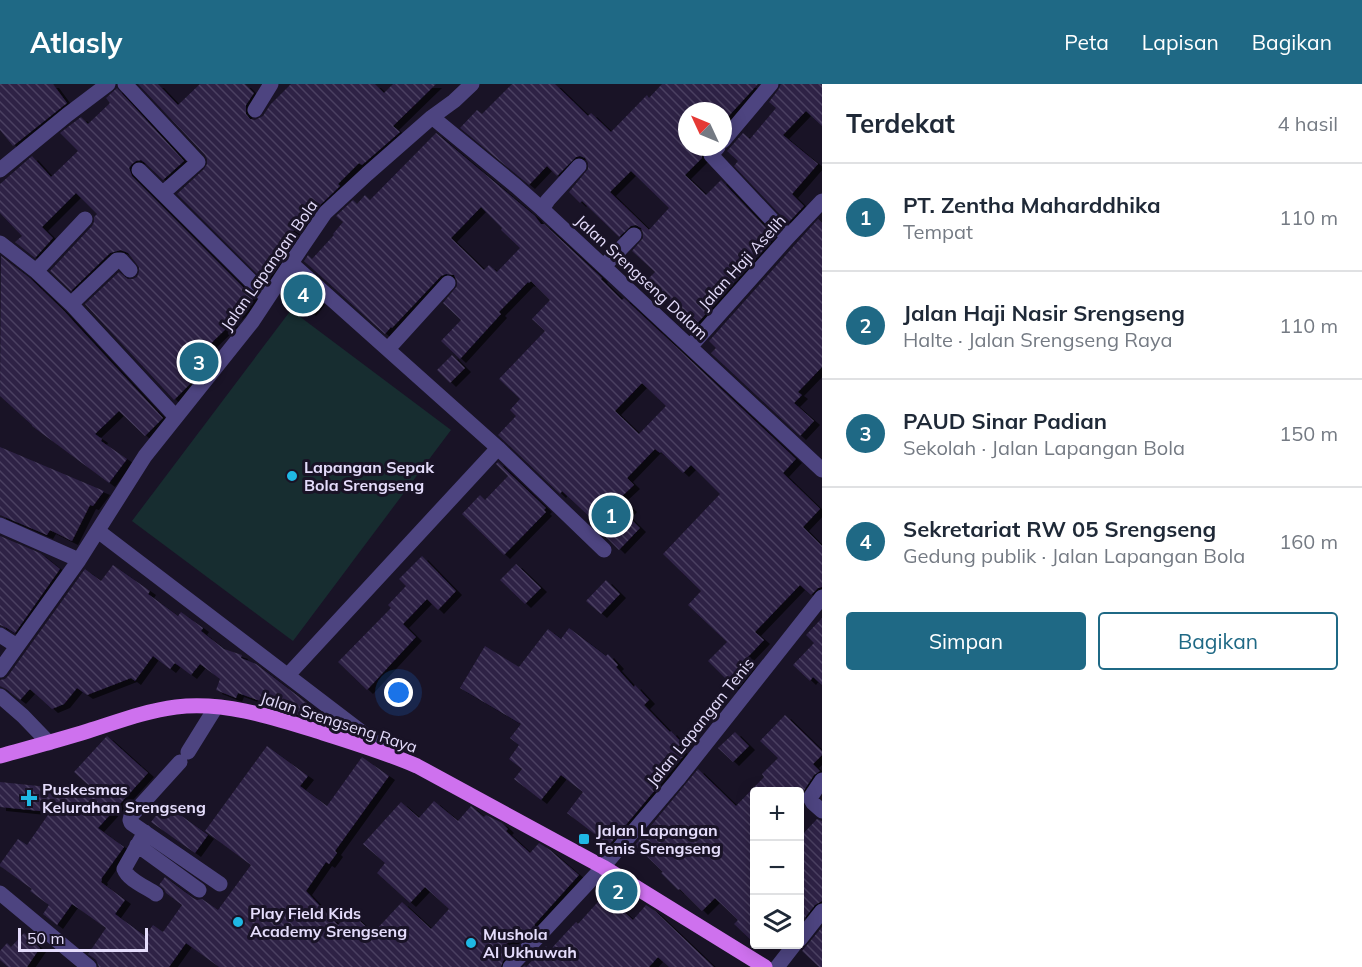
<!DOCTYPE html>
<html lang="id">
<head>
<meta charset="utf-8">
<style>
	body { margin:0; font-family:Mulish,sans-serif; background:#f6f6f7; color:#1f2937 }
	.controls { position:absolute; right:18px; bottom:18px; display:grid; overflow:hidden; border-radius:6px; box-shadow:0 3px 15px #0003 }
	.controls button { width:54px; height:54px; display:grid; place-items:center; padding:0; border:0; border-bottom:2px solid #e0e1e3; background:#fff; color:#1f2937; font:30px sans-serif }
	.compass { position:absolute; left:678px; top:18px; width:54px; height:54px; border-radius:50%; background:#fff; box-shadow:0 3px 15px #0003; rotate:314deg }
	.scale { position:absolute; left:18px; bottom:15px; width:130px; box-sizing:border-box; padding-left:6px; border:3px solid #e4dcfb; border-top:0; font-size:16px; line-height:21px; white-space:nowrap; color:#e4dcfb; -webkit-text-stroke:4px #191326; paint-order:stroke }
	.you { position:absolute; left:399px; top:609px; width:21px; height:21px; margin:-15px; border:4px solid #fff; border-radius:50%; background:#1a73e8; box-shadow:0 0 0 9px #1a73e833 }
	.badge { display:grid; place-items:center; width:39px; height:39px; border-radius:50%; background:#1f6985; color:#fff; font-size:20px; font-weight:700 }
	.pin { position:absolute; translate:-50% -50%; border:3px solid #fff; box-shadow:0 2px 6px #0006 }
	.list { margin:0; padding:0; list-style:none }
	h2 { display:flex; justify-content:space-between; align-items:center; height:78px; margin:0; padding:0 24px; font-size:26px }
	h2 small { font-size:20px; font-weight:400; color:#747a83 }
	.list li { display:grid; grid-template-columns:39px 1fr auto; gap:18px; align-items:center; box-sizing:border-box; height:108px; padding:0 24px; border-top:2px solid #e0e1e3 }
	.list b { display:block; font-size:22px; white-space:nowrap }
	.list p { margin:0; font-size:20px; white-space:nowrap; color:#747a83 }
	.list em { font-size:20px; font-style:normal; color:#747a83 }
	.actions { display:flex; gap:12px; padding:18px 24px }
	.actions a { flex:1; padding:14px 0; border:2px solid #1f6985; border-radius:6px; text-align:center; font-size:21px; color:#1f6985 }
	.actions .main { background:#1f6985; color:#fff }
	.icon { flex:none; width:33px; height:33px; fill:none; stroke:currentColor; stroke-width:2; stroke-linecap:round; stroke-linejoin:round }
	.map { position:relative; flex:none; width:822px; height:883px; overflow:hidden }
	header { display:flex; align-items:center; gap:36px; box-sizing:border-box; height:84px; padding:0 30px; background:#1f6985; color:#fff }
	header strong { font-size:28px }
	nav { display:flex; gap:33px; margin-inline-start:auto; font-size:21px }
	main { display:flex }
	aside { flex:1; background:#fff }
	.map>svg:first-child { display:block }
	.grass { fill:#172d30 }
	.building { fill:url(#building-back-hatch); fill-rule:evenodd; filter:url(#shadow) }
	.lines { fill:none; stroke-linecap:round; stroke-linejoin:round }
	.minor { stroke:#4d4480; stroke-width:15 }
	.major { stroke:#ce71ee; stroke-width:15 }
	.poi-dot { fill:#1fb8e4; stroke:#191326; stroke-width:2 }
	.labels { text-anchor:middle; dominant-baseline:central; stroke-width:6; stroke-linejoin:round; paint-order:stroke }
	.street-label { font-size:16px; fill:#e4dcfb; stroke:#191326 }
	.poi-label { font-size:16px; font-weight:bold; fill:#e4dcfb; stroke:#191326; text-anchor:start }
</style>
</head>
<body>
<header>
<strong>Atlasly</strong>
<nav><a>Peta</a><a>Lapisan</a><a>Bagikan</a></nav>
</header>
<main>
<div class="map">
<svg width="822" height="883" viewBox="0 0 822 883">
	<defs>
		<pattern id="building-back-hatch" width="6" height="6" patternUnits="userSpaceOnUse" patternTransform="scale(1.5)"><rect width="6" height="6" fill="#2d2145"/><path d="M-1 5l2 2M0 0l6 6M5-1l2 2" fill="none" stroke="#4b4161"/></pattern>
		<filter id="shadow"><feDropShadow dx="6" dy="4" stdDeviation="0" flood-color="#0009"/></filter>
	</defs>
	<rect width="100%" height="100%" fill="#191326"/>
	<!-- grass -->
	<path class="grass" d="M291 226 451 346 293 557 132 437Z"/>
	<!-- building -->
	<path class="building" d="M0 0H53L67 19 13 62 0 46Z
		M138 0H158L178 21 200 0H245L254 9 246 21V30L250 35 255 36 263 32 270 21 291 0H375L384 9 393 0H436L393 42 400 48 362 81 359 79 338 100 340 102 289 151 294 157 266 199 177 110 204 85 207 80V75L205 71Z
		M512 0H555L588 32 591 29 611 48 647 11 649 14 662 0H758L726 35 728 36 723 42V27H687V63H705L702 68V74L685 91 706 111 721 96 775 153 694 243 692 241 686 246 677 237 684 230 648 195 655 188 632 167 643 154V149L641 144 636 141 631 142 619 153 582 117 580 119 569 108 588 85V79L585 74 580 72 576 73 557 92 547 82 529 101 460 44 477 26 482 30ZM631 87 669 124 649 146 610 108Z
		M781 0H822V42L806 27 783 51 818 80 792 110 804 122 788 139 734 82 738 77 727 67 743 49 750 55 776 24 769 18 778 6Z
		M117 4 184 77 163 96 145 79 141 76 136 77 132 80 129 84 132 92 254 214 231 237 232 239 203 267 210 275 192 298 174 316 85 220 119 188 128 195H133L137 193 139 188V183L128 169 121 166 110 169 71 207 50 187 92 142 94 138V133L97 130 76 109 42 143 53 154 35 174 15 158 22 152 0 129V100L32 72 51 93 78 67 60 49 81 33 88 40 110 19 106 14Z
		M436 49 535 132 541 140H544L602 194 601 195 622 216 624 214 796 375 783 389 820 425 803 443 822 462V503L818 504 811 511 800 501 755 548 764 556 745 576 753 584 734 603 708 577 727 558 688 521 701 507 663 470 720 410 691 381 683 389 661 368 660 369 655 365 627 394 634 401 620 414 631 424 626 430 640 444 619 466 591 438 593 436 562 407 560 410 498 351 516 332 510 326 520 315 499 295 545 247 532 235 550 216 531 197 529 199 528 198 499 228 501 230 460 275 441 257 461 236 443 219 457 202V197L454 191 446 190 441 192 392 244 391 243 385 250 304 177 308 171 312 175 334 151 333 150 343 138 336 132 353 116 357 120 365 111 370 116ZM481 123 502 144 501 146 520 164 497 188 489 181 484 186 451 154ZM642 299 666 322 639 350 615 327Z
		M818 135 822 139V283L798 308 802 311 794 319 814 337 800 352 711 269 716 264 709 257Z
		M1 172 30 194 64 227 163 334 145 352 119 327 95 350 102 355 101 357 127 375 109 399 32 342V341L0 312Z
		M293 194 319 217 310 228 285 206Z
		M452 271 465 284 450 299 437 286Z
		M0 363 104 407 93 422 90 421 72 457 50 446 47 451 0 431Z
		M498 378 546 424 544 426 546 428 504 471 462 430 480 411 485 416 508 392 496 380Z
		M0 452 40 469 60 485 15 549 5 543 0 541Z
		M422 472 456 507 438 526 427 515 403 540 416 553 367 606 338 578 391 524 388 521 406 502 399 495Z
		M516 480 541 504 525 520 500 496Z
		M113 481 150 507 148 510 178 532 181 528 203 544 201 547 224 565 242 571 241 574 256 580 311 622 307 634 238 609 236 614 216 606 220 595 200 580 191 591 175 579 170 585 153 572 135 597 131 594 87 611 77 604 64 620 52 625 30 605 20 616 6 605 0 602V596L5 595 8 592 85 485 101 497Z
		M606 496 620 510 601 530 586 517Z
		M822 534V601L813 593 810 597 793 581 814 559 806 551Z
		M569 544 606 572 608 570 618 581 616 583 634 603 635 601 649 616 644 621 670 648 671 647 682 659 678 663 686 669 609 761 567 729 583 708 561 691 541 716 514 695 522 685 509 675 519 661 510 654 521 640 460 604 485 562 519 583 548 545 561 555Z
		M785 631 822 667V671L813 680 820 687 814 691 803 708H754V859L734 840 738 836 715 814 702 827 680 805 678 806 661 789 663 788 635 761 698 685 736 722 764 693 762 690 778 674 760 657Z
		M735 648 749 662 733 678 718 664Z
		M107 652 148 689 98 744 124 763 101 795 102 796 101 798 125 816 115 830 145 852 153 841 163 848 182 821 166 809 164 805 159 801 165 793 193 814 197 816 202 815 218 826 251 781 205 747 267 662 308 692 300 702 327 722 362 673 389 692 335 767 337 769 329 780 326 778 306 807 338 841 350 828 373 849 402 818 431 845 449 825 425 803 410 819 377 789 385 779 363 760 401 718 419 734 434 717 458 737 471 722 484 733 486 731 502 739 508 745 506 747 530 769 539 759 550 766 579 791 534 841 535 842 533 844 504 861 511 868 503 877 501 883H219L186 859 169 883H99L96 876 88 870 106 844 72 820 57 841 43 830 49 821 30 807 32 805 0 782V780L18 755 27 761 50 728 0 723V698L96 708 74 688Z
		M165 720 208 751 195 769 151 738Z
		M817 735 822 737V817L815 821 800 840V753Z
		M605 810 633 836 646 821 655 827 714 883H669L658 873 649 883H523L525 881 526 883 546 862 549 867 576 838 578 840Z
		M822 843V883H819L802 867Z
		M24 849 40 864 27 883H8L0 876V867L7 859 11 863Z"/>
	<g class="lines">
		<!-- minor -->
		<path class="minor" d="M125 0 198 78 163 109
			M255 26 271 0
			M432 33 516 102 542 125 822 386
			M723 57 771 0
			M718 63 711 71 788 153
			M0 86 67 31 108 0
			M139 86 268 214
			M542 125 548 116 579 82
			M0 159 36 187 71 220 175 332
			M291 179 498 364 604 466
			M604 182 634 151
			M36 187 85 135
			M71 220 117 176H121L130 186
			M690 263 788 153 822 117
			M388 265 448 199
			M0 441 79 476
			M98 447 389 669
			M0 551 17 562
			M0 586 79 476 145 372 252 238 291 179 325 129 367 90 432 33 454 17 472 0
			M288 591 498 364
			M0 612 23 632 49 659
			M188 668 216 623
			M180 678 131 732 130 736 131 739 220 800
			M822 696 810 714 813 719 822 727
			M145 748 124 785C128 796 146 803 156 810
			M137 761 199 806
			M0 809 89 883
			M800 855 822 827
			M510 883 603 783 677 696 822 513
			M777 883 795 860"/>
		<!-- major -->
		<path class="major" d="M0 672C29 664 59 656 88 647 117 638 145 627 176 623 226 617 275 634 323 649 355 659 387 669 417 682L603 783 765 883"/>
	</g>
	<!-- markers -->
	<g class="poi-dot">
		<circle cx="292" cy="392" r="6"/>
		<path d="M26 705h6v6h6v6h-6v6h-6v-6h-6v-6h6z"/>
		<rect x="578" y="749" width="12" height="12" rx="3"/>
		<circle cx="238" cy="838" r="6"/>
		<circle cx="471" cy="859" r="6"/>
	</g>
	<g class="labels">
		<!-- street labels -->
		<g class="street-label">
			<text transform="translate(742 178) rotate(-48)">Jalan Haji Aselih</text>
			<text transform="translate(269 181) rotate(-55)">Jalan Lapangan Bola</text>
			<text transform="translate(642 193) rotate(43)">Jalan Srengseng Dalam</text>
			<text transform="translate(339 638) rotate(18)">Jalan Srengseng Raya</text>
			<text transform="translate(700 638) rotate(-51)">Jalan Lapangan Tenis</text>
		</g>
		<!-- poi labels -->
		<g class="poi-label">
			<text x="304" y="383">Lapangan Sepak<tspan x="304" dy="18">Bola Srengseng</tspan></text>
			<text x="42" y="705">Puskesmas<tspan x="42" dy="18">Kelurahan Srengseng</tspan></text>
			<text x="596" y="746">Jalan Lapangan<tspan x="596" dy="18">Tenis Srengseng</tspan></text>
			<text x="250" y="829">Play Field Kids<tspan x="250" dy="18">Academy Srengseng</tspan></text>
			<text x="483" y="850">Mushola<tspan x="483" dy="18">Al Ukhuwah</tspan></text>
		</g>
	</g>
</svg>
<div class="controls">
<button>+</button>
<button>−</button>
<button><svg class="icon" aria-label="layers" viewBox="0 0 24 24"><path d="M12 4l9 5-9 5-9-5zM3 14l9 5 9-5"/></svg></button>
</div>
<svg class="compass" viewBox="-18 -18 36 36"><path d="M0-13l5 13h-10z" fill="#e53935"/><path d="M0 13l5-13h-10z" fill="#747a83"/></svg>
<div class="scale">50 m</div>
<div class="you"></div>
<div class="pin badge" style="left:611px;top:431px">1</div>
<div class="pin badge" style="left:618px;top:807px">2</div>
<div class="pin badge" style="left:199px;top:278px">3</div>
<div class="pin badge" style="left:303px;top:210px">4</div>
</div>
<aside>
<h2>Terdekat<small>4 hasil</small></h2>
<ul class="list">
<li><span class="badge">1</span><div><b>PT. Zentha Maharddhika</b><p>Tempat</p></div><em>110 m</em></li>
<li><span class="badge">2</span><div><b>Jalan Haji Nasir Srengseng</b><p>Halte · Jalan Srengseng Raya</p></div><em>110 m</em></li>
<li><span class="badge">3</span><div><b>PAUD Sinar Padian</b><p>Sekolah · Jalan Lapangan Bola</p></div><em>150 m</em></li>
<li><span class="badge">4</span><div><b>Sekretariat RW 05 Srengseng</b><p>Gedung publik · Jalan Lapangan Bola</p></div><em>160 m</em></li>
</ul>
<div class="actions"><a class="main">Simpan</a><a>Bagikan</a></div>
</aside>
</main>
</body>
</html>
